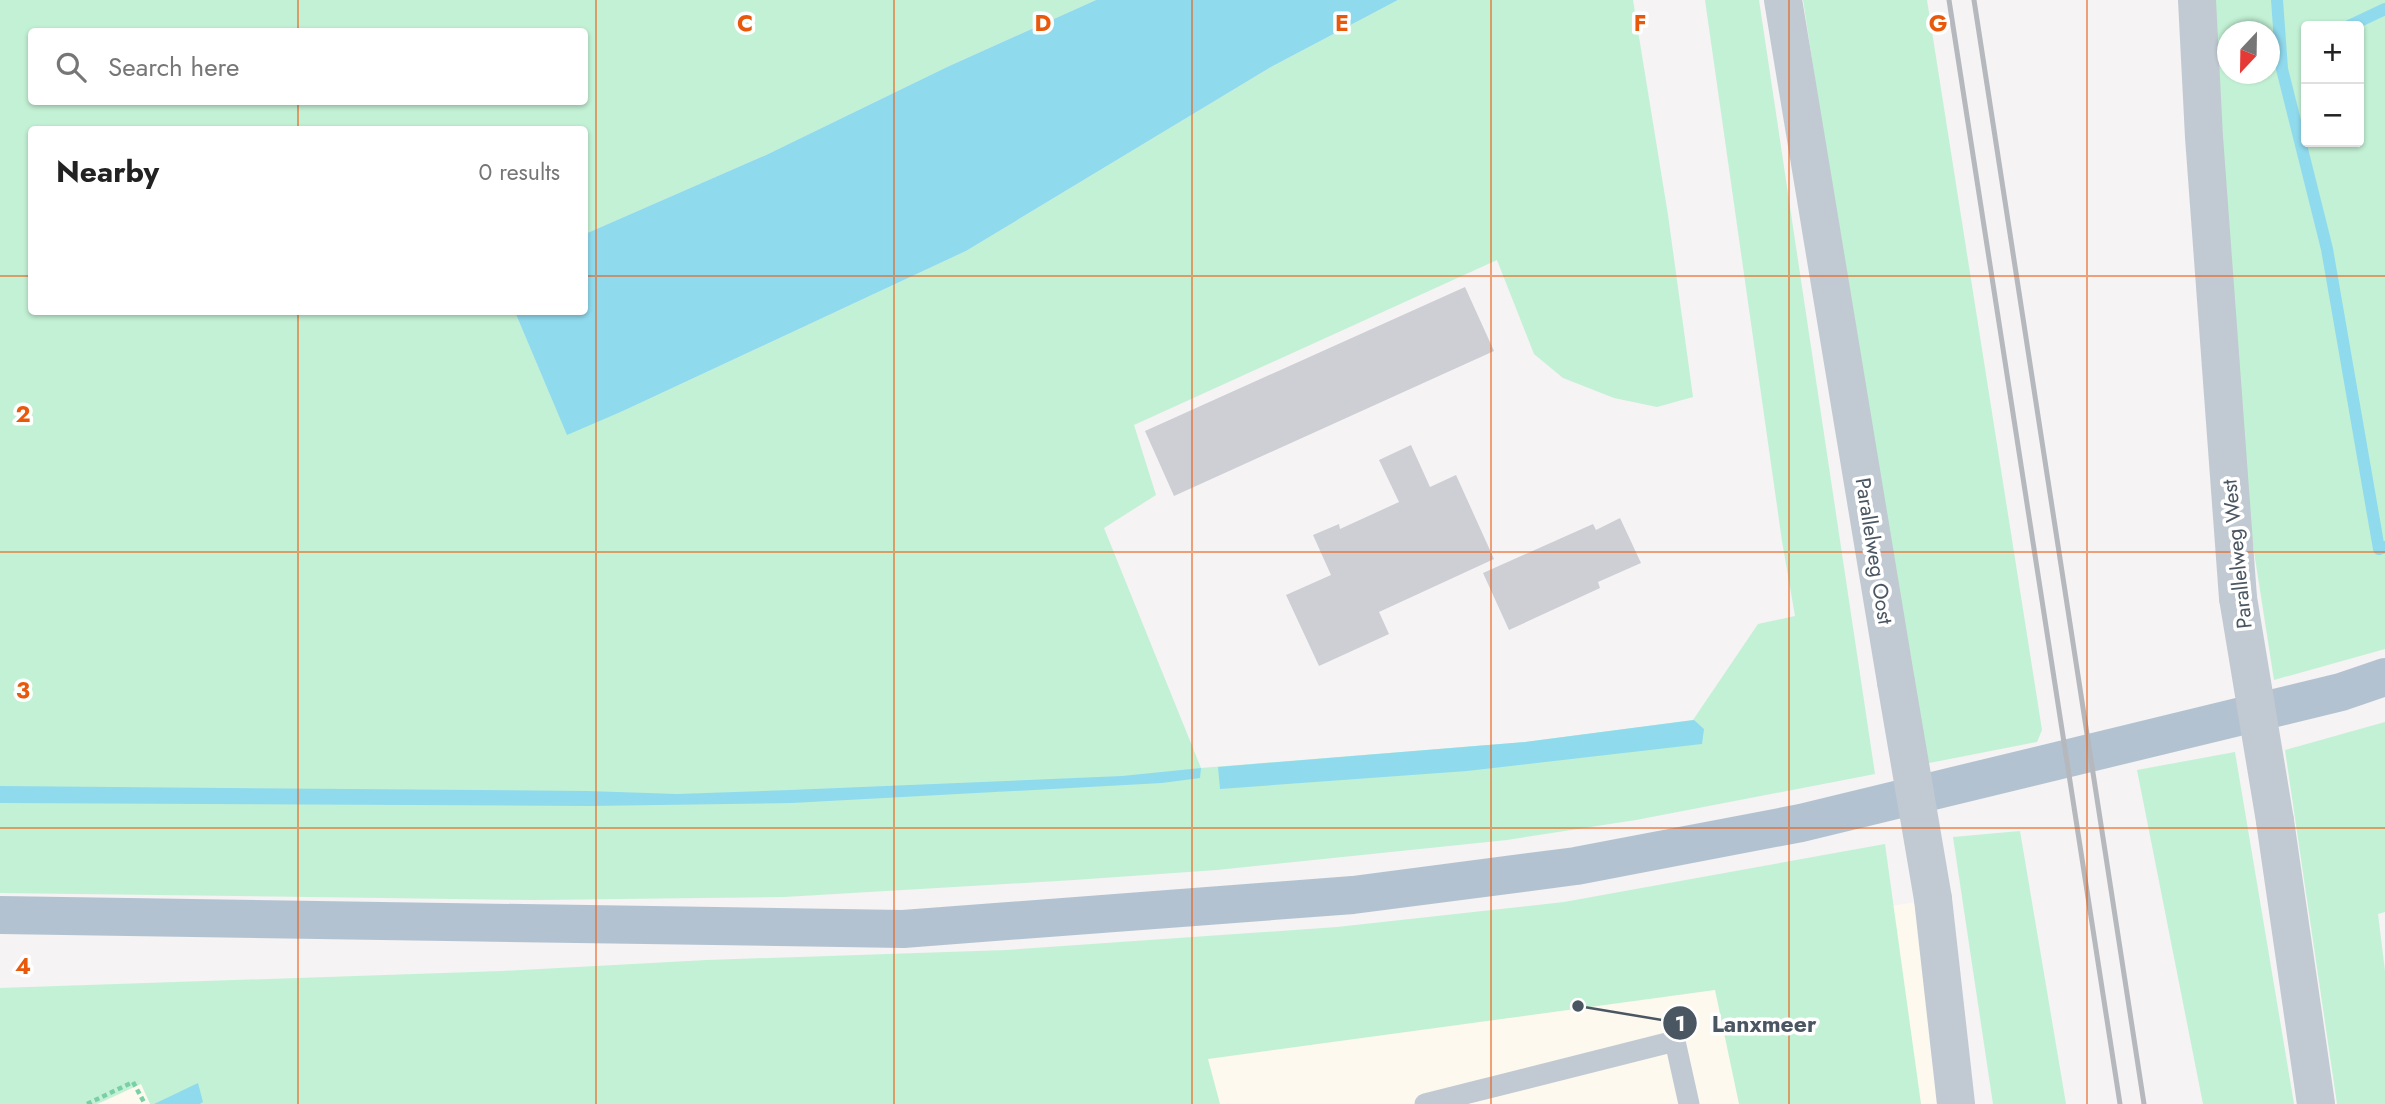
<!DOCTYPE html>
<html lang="en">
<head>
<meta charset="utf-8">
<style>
	body { margin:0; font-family:Jost,sans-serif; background:#f2f2f2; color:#222 }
	.controls { position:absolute; right:21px; top:21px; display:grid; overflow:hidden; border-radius:7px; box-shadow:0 2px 5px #0004 }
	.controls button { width:63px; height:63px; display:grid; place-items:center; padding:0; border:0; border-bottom:2px solid #e0e0e0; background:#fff; color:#222; font:35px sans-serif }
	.compass { position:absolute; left:2217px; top:21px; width:63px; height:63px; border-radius:50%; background:#fff; box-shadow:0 2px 5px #0004; rotate:202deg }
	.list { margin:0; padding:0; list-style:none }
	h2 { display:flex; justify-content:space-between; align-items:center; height:91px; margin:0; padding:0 28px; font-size:30px }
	h2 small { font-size:23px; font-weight:400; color:#767676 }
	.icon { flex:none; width:38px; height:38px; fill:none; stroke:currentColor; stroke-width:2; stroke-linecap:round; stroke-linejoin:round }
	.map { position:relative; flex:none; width:2385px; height:1104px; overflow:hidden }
	.search { position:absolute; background:#fff; box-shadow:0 2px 5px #0004; left:28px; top:28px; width:560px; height:77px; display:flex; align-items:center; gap:18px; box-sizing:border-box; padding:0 24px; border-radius:7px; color:#767676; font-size:26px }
	.panel { position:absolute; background:#fff; box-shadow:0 2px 5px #0004; left:28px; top:126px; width:560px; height:189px; border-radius:7px }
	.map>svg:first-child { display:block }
	.commercial { fill:#fdf9ef }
	.green { fill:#c3f1d5; fill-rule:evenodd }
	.water { fill:#90daee }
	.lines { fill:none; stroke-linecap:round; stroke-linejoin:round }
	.stream { stroke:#90daee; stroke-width:12 }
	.building { fill:#cdcfd5 }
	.path { stroke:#7ad0a6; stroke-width:4.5; stroke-dasharray:5 3.5; stroke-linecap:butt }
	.service { stroke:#c1cad2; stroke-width:21 }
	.minor { stroke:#c1cad2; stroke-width:38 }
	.primary { stroke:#b3c2d1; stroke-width:38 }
	.rail { stroke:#b5b8bd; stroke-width:5 }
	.minor-bridge { stroke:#c1cad2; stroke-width:38 }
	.grid { fill:none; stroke:#e8590c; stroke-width:2; stroke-opacity:0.55 }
	.labels { text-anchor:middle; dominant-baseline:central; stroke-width:7; stroke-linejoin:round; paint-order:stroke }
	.street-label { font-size:21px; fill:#4a5661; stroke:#fff }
	.grid-label { font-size:23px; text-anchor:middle; font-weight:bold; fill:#e8590c; stroke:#fff; stroke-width:7; stroke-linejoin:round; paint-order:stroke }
	.leader { fill:none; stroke:#4a5661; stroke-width:2.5 }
	.callout-dot { fill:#4a5661; stroke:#fff; stroke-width:2.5 }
	.mark-label { font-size:21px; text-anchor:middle; font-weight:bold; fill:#fff }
	.callout-label { font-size:23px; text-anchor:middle; font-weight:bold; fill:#4a5661; stroke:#fff; stroke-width:7; stroke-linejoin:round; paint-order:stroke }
</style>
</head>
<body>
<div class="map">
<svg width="2385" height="1104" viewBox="0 0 2385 1104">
	<rect width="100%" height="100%" fill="#f5f3f3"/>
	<!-- commercial -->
	<path class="commercial" d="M1933 899 1956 1104H99L220 1046 1440 981Z"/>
	<!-- green -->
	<path class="green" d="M0 0H1096L947 67 766 155 585 234 584 130H32V312H515L567 434 623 411 966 251 1271 67 1398 0H1633L1668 215 1693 397 1657 407 1614 398 1563 378 1534 354 1497 260 1134 425 1156 495 1104 528 1201 768 1525 742 1693 720 1758 624 1795 616 1782 541 1705 0H1759L1875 774 1636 820 1507 840 1217 870 1074 880 784 897 536 900 0 893ZM32 32H584V102H32Z
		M1803 0H1927L2042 730 2037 742 1919 765Z
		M2214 0H2385V649L2274 680 2238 449ZM2306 26H2359V142H2306ZM2228 32H2270V74H2228Z
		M2385 722V912L2378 914 2385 971V1104H2337L2285 750Z
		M2235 752 2294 1104H2203L2137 770Z
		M2020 831 2066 1104H1993L1953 837Z
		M1885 844 1921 1104H1739L1715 990 1208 1059 1220 1104H150L141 1084 97 1104H0V988L502 971 707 960 1007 950 1337 927 1564 902Z"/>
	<!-- water -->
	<path class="water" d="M1096 0H1398L1271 67 966 251 623 411 567 435 515 312H584L585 234 766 155 947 67Z
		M1694 720 1704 729 1702 744 1467 771 1220 789 1218 767 1525 742Z
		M1201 768 1200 778 1162 783 792 803 589 806 0 803V786L588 791 677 794 790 790 1122 776Z
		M198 1083 203 1102 200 1104H154Z"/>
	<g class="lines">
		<!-- stream -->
		<path class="stream" d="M2277 0 2282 69 2327 249 2379 549 2385 547
			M2349 26 2385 9"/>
	</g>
	<!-- building -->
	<path class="building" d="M1465 287 1494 351 1174 496 1145 431Z
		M1411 445 1430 487 1456 475 1494 559 1379 612 1389 634 1319 666 1286 595 1331 575 1313 535 1339 524 1340 529 1399 502 1379 460Z
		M1620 518 1641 563 1598 582 1600 588 1509 630 1483 573 1593 524 1596 530Z"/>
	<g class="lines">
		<!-- path -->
		<path class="path" d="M87 1104 133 1082 145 1104"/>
		<!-- service -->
		<path class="service" d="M1425 1104 1675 1041 1689 1104"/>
		<!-- minor -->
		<path class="minor" d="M1783 0 1896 682
			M2197 0 2204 137 2238 598
			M2275 821 2316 1104
			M1933 899 1956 1104"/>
		<!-- primary -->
		<path class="primary" d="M0 915 903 929 1353 895 1576 866 1801 823 2341 692 2385 677"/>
		<!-- rail -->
		<path class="rail" d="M1949 0 2120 1104
			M1974 0 2144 1104"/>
		<!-- minor-bridge -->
		<path class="minor-bridge" d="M2238 598 2275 821
			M1896 682 1933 899"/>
	</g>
	<!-- grid -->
	<path class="grid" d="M298 0V32M596 0V1104M894 0V1104M1192 0V1104M1491 0V1104M1789 0V1104M2087 0V1104M298 102V130M0 276H32M584 276H2385M298 312V1104M0 552H2385M0 828H2385"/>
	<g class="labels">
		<!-- street labels -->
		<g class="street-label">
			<text transform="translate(1874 551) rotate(81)">Parallelweg Oost</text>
			<text transform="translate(2237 554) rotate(-96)">Parallelweg West</text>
		</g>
	</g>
	<g class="grid-label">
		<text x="745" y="31">C</text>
		<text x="1043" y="31">D</text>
		<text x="1342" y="31">E</text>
		<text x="1640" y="31">F</text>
		<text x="1938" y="31">G</text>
		<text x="23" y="422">2</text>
		<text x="23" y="698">3</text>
		<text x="23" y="974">4</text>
	</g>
	<!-- callouts -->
	<path class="leader" d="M1578 1006L1680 1023"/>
	<g class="callout-dot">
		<circle cx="1578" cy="1006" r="7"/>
		<circle cx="1680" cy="1023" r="18"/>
	</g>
	<g class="mark-label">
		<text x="1680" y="1031">1</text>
	</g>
	<g class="callout-label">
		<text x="1764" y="1032">Lanxmeer</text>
	</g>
</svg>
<div class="controls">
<button>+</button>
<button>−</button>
</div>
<svg class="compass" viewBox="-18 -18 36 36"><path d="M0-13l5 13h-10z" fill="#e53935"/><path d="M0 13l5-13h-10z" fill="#767676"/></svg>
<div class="search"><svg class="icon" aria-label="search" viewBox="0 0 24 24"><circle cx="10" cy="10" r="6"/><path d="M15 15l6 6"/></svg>Search here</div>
<section class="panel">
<h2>Nearby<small>0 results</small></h2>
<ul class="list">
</ul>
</section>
</div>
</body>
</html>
